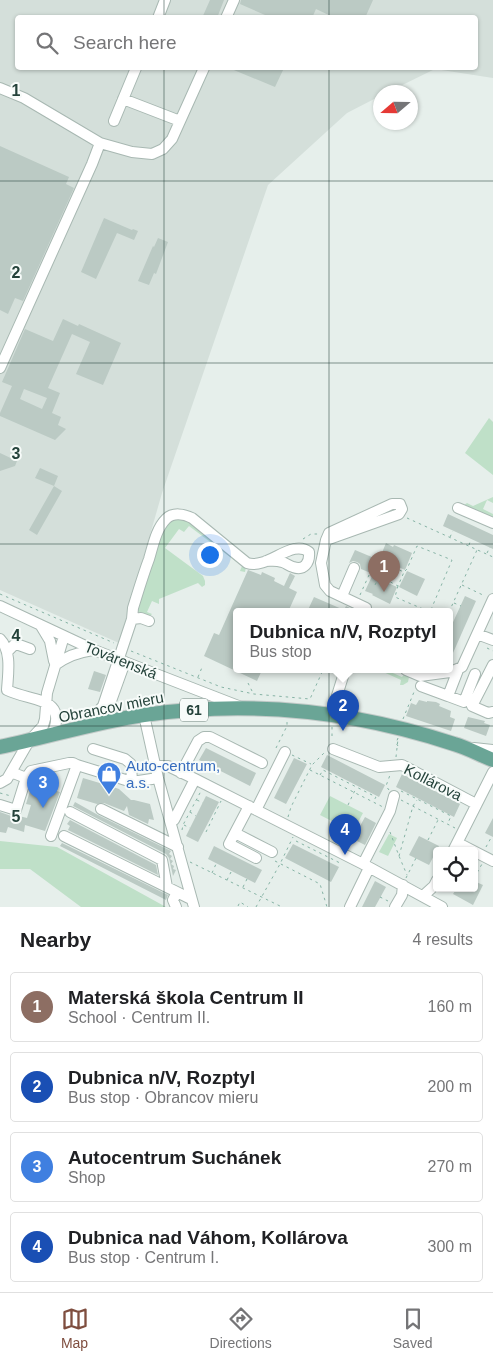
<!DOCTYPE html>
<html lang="en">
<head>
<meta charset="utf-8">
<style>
	body { margin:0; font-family:Arial,sans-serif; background:#f6f6f6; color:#202124 }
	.controls { position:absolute; right:15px; bottom:15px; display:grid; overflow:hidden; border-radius:5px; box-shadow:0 1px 4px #0004 }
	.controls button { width:45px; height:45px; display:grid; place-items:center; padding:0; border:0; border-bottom:1px solid #e0e0e0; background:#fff; color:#202124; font:25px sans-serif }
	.compass { position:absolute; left:373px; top:85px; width:45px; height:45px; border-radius:50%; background:#fff; box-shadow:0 1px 4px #0004; rotate:250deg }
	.you { position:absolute; left:209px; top:554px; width:18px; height:18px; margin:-12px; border:4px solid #fff; border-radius:50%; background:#1a73e8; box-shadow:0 0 0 8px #1a73e833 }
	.badge { display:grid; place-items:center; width:32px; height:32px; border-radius:50%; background:#7f4e3f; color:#fff; font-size:16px; font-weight:700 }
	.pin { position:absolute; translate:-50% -41px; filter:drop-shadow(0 1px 2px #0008) }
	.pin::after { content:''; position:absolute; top:26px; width:18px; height:15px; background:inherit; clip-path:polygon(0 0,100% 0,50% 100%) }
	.popup { position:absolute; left:233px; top:608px; width:220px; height:65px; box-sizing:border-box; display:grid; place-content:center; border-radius:5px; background:#fff; filter:drop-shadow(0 1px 4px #0005); font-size:16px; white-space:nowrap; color:#757577 }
	.popup b { font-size:19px; color:#202124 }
	.popup::after { content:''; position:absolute; left:50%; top:100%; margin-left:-10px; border:10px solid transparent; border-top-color:#fff }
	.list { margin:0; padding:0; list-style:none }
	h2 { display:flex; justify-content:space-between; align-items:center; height:65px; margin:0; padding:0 20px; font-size:21px }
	h2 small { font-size:16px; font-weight:400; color:#757577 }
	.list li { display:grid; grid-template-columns:32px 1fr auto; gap:15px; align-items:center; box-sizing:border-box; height:70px; margin:0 10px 10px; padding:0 10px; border:1px solid #e0e0e0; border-radius:5px }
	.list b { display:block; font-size:19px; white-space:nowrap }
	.list p { margin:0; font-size:16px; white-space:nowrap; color:#757577 }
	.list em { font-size:16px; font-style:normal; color:#757577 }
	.icon { flex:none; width:28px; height:28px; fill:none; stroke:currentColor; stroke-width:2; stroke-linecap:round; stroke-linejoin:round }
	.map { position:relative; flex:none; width:493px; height:907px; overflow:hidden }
	.search { position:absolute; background:#fff; box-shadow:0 1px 4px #0004; left:15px; right:15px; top:15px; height:55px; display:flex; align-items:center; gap:12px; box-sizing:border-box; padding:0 18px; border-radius:5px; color:#757577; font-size:19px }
	.sheet { height:385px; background:#fff }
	nav { display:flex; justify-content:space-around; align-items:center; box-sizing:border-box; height:70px; border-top:1px solid #e0e0e0; background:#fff; font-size:14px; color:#757577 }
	nav a { display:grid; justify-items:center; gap:2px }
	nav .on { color:#7f4e3f }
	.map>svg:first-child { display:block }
	.built { fill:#d4dfda; fill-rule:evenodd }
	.green { fill:#bfe0c8 }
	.building { fill:#bbcac4; fill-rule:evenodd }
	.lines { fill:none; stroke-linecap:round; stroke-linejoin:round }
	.minor-casing { stroke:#a8b8b2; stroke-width:12 }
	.major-casing { stroke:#c2cac8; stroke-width:16 }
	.path { stroke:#86b3a5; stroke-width:1; stroke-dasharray:2.5 4; stroke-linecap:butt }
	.minor { stroke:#fff; stroke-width:10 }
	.major { stroke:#6aa596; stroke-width:14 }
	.grid { fill:none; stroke:#24423a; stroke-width:1; stroke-opacity:0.55 }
	.labels { text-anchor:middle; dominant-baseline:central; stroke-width:4; stroke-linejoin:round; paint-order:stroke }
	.shield { fill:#f7fbf9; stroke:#637a73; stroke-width:1 }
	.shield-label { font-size:14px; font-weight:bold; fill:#24423a }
	.street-label { font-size:15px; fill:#24423a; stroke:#f7fbf9 }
	.shop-label { font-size:15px; fill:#366cbe; stroke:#f7fbf9; text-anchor:start }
	.grid-label { font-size:16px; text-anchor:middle; font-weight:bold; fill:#24423a; stroke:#f7fbf9; stroke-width:4; stroke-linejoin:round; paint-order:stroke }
</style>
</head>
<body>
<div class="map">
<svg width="493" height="907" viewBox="0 0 493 907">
	<rect width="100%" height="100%" fill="#e6efeb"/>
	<!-- built -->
	<path class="built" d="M0 0H493V78L435 69 388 92H380V96L347 113 268 185 162 493 119 643 0 590ZM18 18H476V68H18Z"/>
	<!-- green -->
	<path class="green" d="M489 418 493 422V475L465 453Z
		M493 497V503L487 500 483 509 493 514V520L464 505 467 503 473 506Z
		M174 519H179L188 521 246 567 245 572 240 571 242 566 189 526 184 532 179 529 165 548 203 576 205 581V585L202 587 198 583 159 599V604L152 601 147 612 152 614 149 617 137 611C143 591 156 528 174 519Z
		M379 670H386L402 677 406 672 409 677 408 682 403 685H400L401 680Z
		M330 796 363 813 353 832 320 815Z
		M389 834 397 838 388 856 379 852Z
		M0 841 57 847 166 907H81L30 869H0Z"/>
	<!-- building -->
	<path class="building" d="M210 0H224L217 18H202Z
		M241 0H373L365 18H335L316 9 312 18H272L240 4Z
		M229 68H284L275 87Z
		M0 146 69 177 66 184 74 188 23 301 15 298 8 314 0 310Z
		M104 218 132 230 133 229 138 231 134 240 117 233 96 279 81 272Z
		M158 238 168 242 156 274 154 273 149 285 138 281 153 246 154 247Z
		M63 319 78 326 79 324 121 343 103 385 76 374 90 342 72 334 48 388 60 393 52 413 61 417 58 425 66 429 55 440 0 416V413L12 386 2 382 25 329 53 341ZM24 389 47 398 42 409 20 399Z
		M0 453 17 461 15 466 0 471Z
		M40 468 58 476 54 486 35 478Z
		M54 486 62 491 37 535 29 530Z
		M448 514 493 535V549L443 526Z
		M386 543 393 547 394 545 412 553 405 570 385 561 378 576 361 569 360 564 357 562 353 561 349 563 355 550 379 560Z
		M248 570 261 575 262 572 275 578 274 581 284 586 290 573 295 576 289 588 297 592 288 612H237V670H262L257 681 204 656 214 633 219 635Z
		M407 571 425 579 417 596 399 587Z
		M372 576 397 587 390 604 372 595 373 594 365 591Z
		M465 596 476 601 449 662V631Z
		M314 597 344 610 346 606 354 610 353 612H307Z
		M94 671 106 675 100 692 88 689Z
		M419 700 427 702V701L436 702 440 704 439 706 451 711 450 717 455 719 451 731 406 716 411 703 416 705Z
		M468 717 485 721 484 723 490 725 486 736 464 728Z
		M206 748 256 773 250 786 199 760Z
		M327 755 385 785 379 797 321 767Z
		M294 758 307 764 286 804 274 798Z
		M402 774 460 804 454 817 396 787Z
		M83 778 103 784 102 786 113 787 119 789 131 800H134L150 804 154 820 149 819 148 824 129 815 127 806 124 811 104 803 97 804 77 798Z
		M32 784 60 792 45 831 25 825 24 832 8 827 6 833 0 832V812L14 817 19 816 27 818 31 805 26 804Z
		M206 796 219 802 198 842 186 836Z
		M75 802 98 815 171 851 169 854 172 856 170 859 173 861 171 864 174 866 173 869 176 870 173 876 169 858 166 854 73 806Z
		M365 817 376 823 365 845 353 839Z
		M493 818V837L485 833Z
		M70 820 156 865 158 875 68 830 70 826 67 824Z
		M419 836 439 846 429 865 409 855Z
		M62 843 168 895 166 900 60 846Z
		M293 844 339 867 331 882 285 858Z
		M214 846 262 870 255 883 208 859Z
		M375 881 386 887 375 907H362Z
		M474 881 483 885 473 905 453 894 457 888H474Z"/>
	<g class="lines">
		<defs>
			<path id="minor" d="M158 18 165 0
				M226 18 234 0
				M0 88 24 98 100 143 132 152 152 154 163 149 172 139 204 68
				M123 99 180 121
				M114 121 136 68
				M0 368 92 164 100 143
				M458 508 493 523
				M326 540 329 533 392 504H400L402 509 399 514 326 540 321 563 325 585 330 591 366 608 365 612
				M342 596 354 568
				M0 606 94 650 241 707
				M132 619 141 618 149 621
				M41 626 50 641 54 661
				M477 634 493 640
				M0 639C12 651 8 674 7 690 31 702 69 696 52 735
				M7 652 14 645H19L30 649
				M55 665C67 656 78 652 93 650
				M493 665 472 706 488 713 493 712
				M406 670 420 676 450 672 462 667 493 599
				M458 670 448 696 464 702 475 674
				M421 686 448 696
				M335 702 345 670
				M101 708 111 701 125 662
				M144 715 158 778 194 907
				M97 724 132 619 133 608C138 592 143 575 149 559 153 546 156 529 166 519 173 512 184 514 192 518L247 563C268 570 292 538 309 552 310 563 304 571 293 567 289 566 286 563 282 562 276 560 271 561 266 561
				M474 748 493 750
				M93 749 125 759 131 764 132 782
				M333 749 379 767 402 765 476 804
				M77 765 132 782 158 778
				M155 766H168L195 779 363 864 442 907
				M11 772 26 778 31 771 69 763H73L77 765 51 836
				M181 773 198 741 204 737H210L262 763
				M0 783 7 779 29 741 43 726 45 719 47 693 64 636
				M0 805 16 810 26 778
				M249 806 229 844 256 858
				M101 809 178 847
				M256 810 285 752
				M70 812 162 860 167 887
				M174 820 195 779
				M235 833 272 852
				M64 836 191 899
				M458 843 493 861
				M453 851 493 772
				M363 864 390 811 394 796
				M423 896 434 886 437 880
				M176 907 173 900 177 892
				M350 907 369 868
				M395 907 402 895 403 885"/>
			<path id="major" d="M0 747C48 737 95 722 144 715 249 700 354 711 454 744 468 748 480 755 493 760"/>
		</defs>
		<!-- minor casing -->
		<use href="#minor" class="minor-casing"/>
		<!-- major casing -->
		<use href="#major" class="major-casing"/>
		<!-- path -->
		<path class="path" d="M407 518 493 557
			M450 537 453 531
			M303 539 311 534H318
			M469 545 471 539
			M487 553 490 547
			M380 575 388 555
			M379 576 398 586 404 572 385 564
			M375 585 378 579
			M462 585 485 596
			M398 586 395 597 430 612 452 560 417 546 407 569 404 572
			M0 594 114 643
			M360 595 369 575 378 578
			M454 603 461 606
			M449 612 477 550
			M449 623 452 624
			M487 648 493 651
			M131 651 221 687 254 694 310 699 323 670
			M329 670 335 672
			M198 677 203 665
			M248 683 253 693
			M403 719 414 692
			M332 727V739
			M398 746 396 743 398 738
			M276 748 287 726V722
			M292 755 311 764
			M396 757 398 739
			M310 770 383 807
			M320 775 323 770 376 797 373 802
			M389 790 386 786 390 775
			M401 791 451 816 448 823
			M0 793 11 796
			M197 800 203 803
			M401 800 455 828
			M348 805 356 788
			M190 812 196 816
			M288 817 291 807 312 765 325 752
			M184 825 190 828
			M182 830 183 825 201 791
			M206 832 221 801
			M390 832 399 856 407 875
			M428 840 438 820
			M296 841 342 864
			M486 847 492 836
			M399 856 413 806 417 800
			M275 861 320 884 327 907
			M190 862 282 907
			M212 873 216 864
			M406 878 416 858
			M474 878 482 864
			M227 880 231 872
			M243 887 247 879
			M380 897 388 901
			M238 906 240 902 248 907
			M256 907 280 864 293 837"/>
		<!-- minor -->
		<use href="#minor" class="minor"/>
		<!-- major -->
		<use href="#major" class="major"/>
	</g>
	<!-- grid -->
	<path class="grid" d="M164 0V18M329 0V18M164 68V907M329 68V907M0 181H493M0 363H493M0 544H493M0 726H493"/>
	<!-- icons -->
	<defs>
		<symbol id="shop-pin" viewBox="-11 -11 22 30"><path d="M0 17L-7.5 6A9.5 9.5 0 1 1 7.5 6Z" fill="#3f7fe0" stroke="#f7fbf9"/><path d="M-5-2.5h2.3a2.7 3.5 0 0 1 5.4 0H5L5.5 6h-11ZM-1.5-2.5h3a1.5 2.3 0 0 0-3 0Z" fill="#fff"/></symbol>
	</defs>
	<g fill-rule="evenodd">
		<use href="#shop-pin" x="95" y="760" width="28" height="38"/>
	</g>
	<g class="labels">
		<!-- shield labels -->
		<rect class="shield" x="180" y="698.5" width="28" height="23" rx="4"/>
		<g class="shield-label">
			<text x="194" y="710">61</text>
		</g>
		<!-- street labels -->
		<g class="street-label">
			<text transform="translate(121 660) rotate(22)">Továrenská</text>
			<text transform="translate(111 707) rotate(-11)">Obrancov mieru</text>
			<text transform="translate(433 782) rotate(27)">Kollárova</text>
		</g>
		<!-- shop labels -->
		<g class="shop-label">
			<text x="126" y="765">Auto-centrum,<tspan x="126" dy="17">a.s.</tspan></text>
		</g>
	</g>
	<g class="grid-label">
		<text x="16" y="96">1</text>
		<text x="16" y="278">2</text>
		<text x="16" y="459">3</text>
		<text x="16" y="641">4</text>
		<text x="16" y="822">5</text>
	</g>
</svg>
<div class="controls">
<button><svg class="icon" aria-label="locate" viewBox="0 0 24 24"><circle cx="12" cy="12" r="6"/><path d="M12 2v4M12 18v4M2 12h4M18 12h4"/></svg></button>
</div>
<svg class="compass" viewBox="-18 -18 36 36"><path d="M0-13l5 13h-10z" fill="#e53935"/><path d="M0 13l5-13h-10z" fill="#757577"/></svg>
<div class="you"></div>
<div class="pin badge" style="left:384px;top:592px;background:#8d6e63">1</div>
<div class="pin badge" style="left:343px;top:731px;background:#1a4fb4">2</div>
<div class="popup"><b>Dubnica n/V, Rozptyl</b>Bus stop</div>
<div class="pin badge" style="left:43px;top:808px;background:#3f7fe0">3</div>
<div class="pin badge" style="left:345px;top:855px;background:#1a4fb4">4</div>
<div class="search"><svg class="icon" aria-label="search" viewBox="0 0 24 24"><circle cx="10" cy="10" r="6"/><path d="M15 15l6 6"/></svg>Search here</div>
</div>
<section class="sheet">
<h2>Nearby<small>4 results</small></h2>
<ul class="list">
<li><span class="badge" style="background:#8d6e63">1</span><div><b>Materská škola Centrum II</b><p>School · Centrum II.</p></div><em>160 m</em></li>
<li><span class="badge" style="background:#1a4fb4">2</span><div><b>Dubnica n/V, Rozptyl</b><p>Bus stop · Obrancov mieru</p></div><em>200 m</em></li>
<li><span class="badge" style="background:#3f7fe0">3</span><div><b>Autocentrum Suchánek</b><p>Shop</p></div><em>270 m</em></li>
<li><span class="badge" style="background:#1a4fb4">4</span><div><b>Dubnica nad Váhom, Kollárova</b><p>Bus stop · Centrum I.</p></div><em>300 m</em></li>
</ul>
</section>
<nav>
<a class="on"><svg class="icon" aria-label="map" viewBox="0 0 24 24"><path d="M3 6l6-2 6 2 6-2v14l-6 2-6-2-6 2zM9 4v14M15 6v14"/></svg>Map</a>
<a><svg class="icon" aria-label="directions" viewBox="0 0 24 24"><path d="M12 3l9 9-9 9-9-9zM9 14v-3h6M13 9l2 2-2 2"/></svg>Directions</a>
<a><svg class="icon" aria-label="saved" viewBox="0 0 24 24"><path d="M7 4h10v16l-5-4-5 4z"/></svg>Saved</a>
</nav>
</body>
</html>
